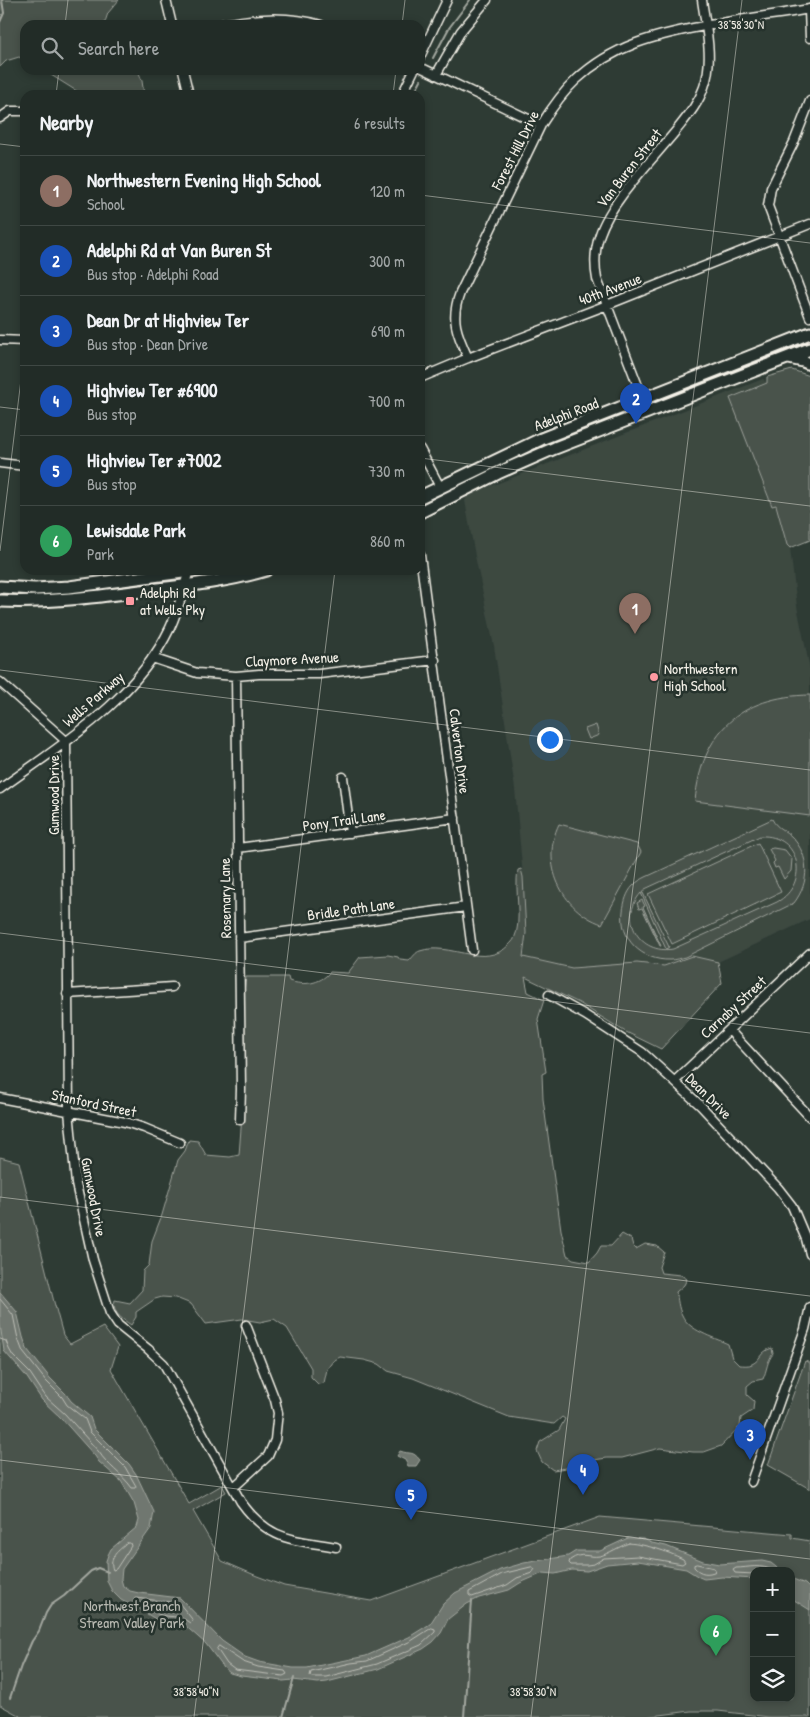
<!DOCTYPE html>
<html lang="en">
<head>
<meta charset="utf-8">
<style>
	body { margin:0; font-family:"Patrick Hand",sans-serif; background:#2e3833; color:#f1f3f6 }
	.controls { position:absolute; right:15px; bottom:15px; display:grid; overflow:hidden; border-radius:10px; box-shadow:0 2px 8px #0003 }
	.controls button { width:45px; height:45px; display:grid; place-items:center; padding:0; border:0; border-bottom:1px solid #3f4844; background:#222c27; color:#f1f3f6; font:25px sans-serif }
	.you { position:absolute; left:549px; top:739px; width:18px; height:18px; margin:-12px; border:4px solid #fff; border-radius:50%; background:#1a73e8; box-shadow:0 0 0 8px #1a73e833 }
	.badge { display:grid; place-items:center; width:32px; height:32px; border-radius:50%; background:#ff9aa2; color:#fff; font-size:16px; font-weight:700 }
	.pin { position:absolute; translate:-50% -41px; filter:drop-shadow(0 1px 2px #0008) }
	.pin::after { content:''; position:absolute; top:26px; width:18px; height:15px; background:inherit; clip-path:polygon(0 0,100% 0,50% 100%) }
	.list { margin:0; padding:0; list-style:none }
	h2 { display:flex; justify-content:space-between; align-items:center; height:65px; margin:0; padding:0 20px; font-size:21px }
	h2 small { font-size:16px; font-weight:400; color:#a2a7a7 }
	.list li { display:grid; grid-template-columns:32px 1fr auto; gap:15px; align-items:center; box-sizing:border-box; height:70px; padding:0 20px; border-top:1px solid #3f4844 }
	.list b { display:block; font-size:19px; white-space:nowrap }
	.list p { margin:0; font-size:16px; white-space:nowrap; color:#a2a7a7 }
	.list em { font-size:16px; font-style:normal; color:#a2a7a7 }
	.icon { flex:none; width:28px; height:28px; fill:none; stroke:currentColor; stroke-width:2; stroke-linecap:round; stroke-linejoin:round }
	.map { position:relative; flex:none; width:810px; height:1717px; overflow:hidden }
	.search { position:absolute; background:#222c27; box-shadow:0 2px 8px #0003; left:20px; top:20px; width:405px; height:55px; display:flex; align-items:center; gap:12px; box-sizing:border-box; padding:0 18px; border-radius:15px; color:#a2a7a7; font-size:19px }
	.panel { position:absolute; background:#222c27; box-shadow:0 2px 8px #0003; left:20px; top:90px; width:405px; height:485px; border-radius:15px }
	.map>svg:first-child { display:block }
	.built { fill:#3c4841 }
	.green { fill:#48524c; stroke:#9ea29a; fill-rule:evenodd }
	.water { fill:#6f7770; stroke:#a4a8a0 }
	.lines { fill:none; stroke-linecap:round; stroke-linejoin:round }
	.shore { stroke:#bfc0b8; stroke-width:1 }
	.stream { stroke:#a4a8a0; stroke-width:2 }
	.street-casing { stroke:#f4f1e8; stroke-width:11 }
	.secondary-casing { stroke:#f4f1e8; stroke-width:15 }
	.street { stroke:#26332d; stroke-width:8 }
	.secondary { stroke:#26332d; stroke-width:11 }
	.ticks { fill:none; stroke:#f4f1e8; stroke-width:1; stroke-opacity:0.45 }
	.poi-dot { fill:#ff9aa2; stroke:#26332d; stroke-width:2 }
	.labels { text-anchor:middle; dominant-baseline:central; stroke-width:5; stroke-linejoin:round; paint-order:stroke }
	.street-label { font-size:15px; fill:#f4f1e8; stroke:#26332d }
	.poi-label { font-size:15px; fill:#f4f1e8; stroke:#26332d; text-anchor:start }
	.park-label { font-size:15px; fill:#b8b9b1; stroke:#26332d }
	.ticks-label { font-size:12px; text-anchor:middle; fill:#f4f1e8; stroke:#26332d; stroke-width:5; stroke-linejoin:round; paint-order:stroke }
</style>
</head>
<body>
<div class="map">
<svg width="810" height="1717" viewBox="0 0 810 1717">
	<rect width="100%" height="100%" fill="#2e3b34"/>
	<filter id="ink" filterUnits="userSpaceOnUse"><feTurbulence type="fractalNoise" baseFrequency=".02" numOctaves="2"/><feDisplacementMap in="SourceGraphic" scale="10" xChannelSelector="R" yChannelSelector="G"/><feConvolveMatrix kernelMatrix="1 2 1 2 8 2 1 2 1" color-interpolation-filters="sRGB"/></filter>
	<g filter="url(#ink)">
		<!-- built -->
		<path class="built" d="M763 379 767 383 787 545 790 548 797 606 810 669V919L718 962 664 983 571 968 522 957 526 933 523 877 515 789 494 646 475 556 465 501 468 495Z"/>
		<!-- green -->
		<path class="green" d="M0 0H119L108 13 104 25H25V60L19 57 6 61 0 67Z
			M43 70H138L142 81 144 95H83Z
			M792 370 810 376V540L790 548 787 545 776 505 772 506 730 398 767 383V377Z
			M810 695V816L695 801C702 732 740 696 810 695Z
			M596 725 599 735 589 739 585 729Z
			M772 819C777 829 784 829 792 837 810 856 810 882 794 903L685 957C680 958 675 960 670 960 642 961 619 939 623 911 624 902 627 892 633 886 636 882 642 879 646 877ZM760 836C801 834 810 884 777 902L673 949C640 955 618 919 641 893L666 949 669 947 643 893H642L645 889Z
			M559 824 637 844 641 852 602 924C561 910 540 863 559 824Z
			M758 843 781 892 672 944 648 894Z
			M773 848 785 850 792 859 791 871 784 879 778 867 775 868 773 863 775 861 769 849Z
			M521 869 523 877 526 933 523 957 572 968 637 963 664 966 692 956 718 962 722 983 661 1049 624 1031 579 1003 525 977 528 992 544 1000 538 1019 546 1072 542 1074 543 1099 561 1230 567 1255 573 1259 589 1262 597 1253 601 1246H611L622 1234 631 1239 633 1246 636 1249 645 1244 657 1246 664 1252 659 1267 661 1273 681 1275 687 1279 684 1285 676 1292C678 1299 678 1308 682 1315 689 1331 713 1337 728 1344L732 1358 739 1365C743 1365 749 1366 752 1364 761 1360 759 1352 772 1348L773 1354C767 1361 767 1370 763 1379L753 1381 747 1386V1395L754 1401 753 1410 741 1418 740 1426 721 1446 704 1452H693L660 1448 622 1458H607L587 1461 581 1455 572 1467 553 1470 542 1462 537 1451 540 1442 559 1430 565 1419 562 1417 554 1424 509 1417 413 1378 388 1371 379 1364 364 1360 340 1357 333 1361 327 1369 324 1383 318 1384 311 1377V1368L287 1328 274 1319 260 1322 242 1319 206 1324 191 1304 176 1298 162 1297 155 1299 136 1312V1317L131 1325C121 1318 112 1313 115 1300L130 1303 142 1290 143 1271 149 1265 152 1241 162 1215 178 1160 185 1151 189 1140 198 1141 206 1155 230 1157 239 1155 243 1102 242 1006 246 977H288L289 981C304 986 320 984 330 972L348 973 360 957 388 955 398 957 400 960 409 961C413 957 416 952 420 951 449 941 484 970 509 945 510 944 514 940 514 939 523 921 514 891 518 870Z
			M642 900 645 906 643 907 661 946H660L642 908 639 909 637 903Z
			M0 1157 19 1162 54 1302 63 1335 70 1344 103 1327 118 1347 111 1369 189 1504 222 1485 226 1492 193 1511 222 1561 257 1576 284 1586 371 1601 600 1517 792 1534V1538L810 1541V1717H769L718 1711H691L644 1717H22L0 1705ZM754 1571H791V1698H754Z
			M805 1361 810 1363V1489L768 1465Z"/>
		<!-- water -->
		<path class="water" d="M0 1292 17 1312 23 1337 27 1349 50 1378 66 1394 71 1401 90 1417 94 1429 129 1464 136 1474 154 1512 151 1528 122 1569 121 1579 123 1586 130 1591 139 1593 180 1598 222 1641 245 1657 259 1662 293 1668H307L366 1656 409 1637 430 1624 443 1604 455 1593 500 1570 524 1563 568 1556 576 1551H600L628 1538 643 1539 652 1543 666 1546 703 1561 719 1564 762 1561 771 1563 781 1571H754V1579L722 1577 704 1579 699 1577 686 1569 638 1561 607 1564 587 1571 572 1570 555 1574 543 1573 520 1583 509 1590 479 1598 467 1604 448 1619 441 1633 433 1642 423 1649 378 1669 327 1682 318 1683 293 1680 283 1681 241 1676 230 1673 224 1668 206 1644 181 1622 157 1620 139 1609 135 1608 121 1600 112 1591 107 1581 106 1561 108 1555 111 1549 137 1527 139 1520 134 1503 127 1491 121 1481 99 1462 95 1456 61 1418 42 1400 26 1376 4 1351 0 1324Z
			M400 1451C411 1455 412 1450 420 1460L416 1466H408L405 1460 397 1456Z
			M791 1578 805 1584 810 1589V1610L791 1598Z"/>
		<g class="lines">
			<!-- shore -->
			<path class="shore" d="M0 1299 13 1315 18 1339 23 1352 46 1381 62 1397 67 1405 85 1419 90 1432 125 1467 136 1486 135 1488H132C122 1474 107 1465 99 1452L65 1414 46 1397 30 1373 13 1356 9 1349 6 1341 0 1339
				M127 1543H130L131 1546 116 1569 113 1570C108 1556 119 1551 127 1543Z
				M629 1543C648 1545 666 1551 683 1559L685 1562 682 1564 638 1556 604 1558 594 1564 587 1565H571L569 1563 570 1560C583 1551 587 1558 600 1556 608 1554 620 1546 629 1543Z
				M697 1564 714 1568 716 1571C708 1575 700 1574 694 1567V1565Z
				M532 1567 535 1569 532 1573 517 1578 507 1585 472 1597 469 1595V1592L502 1574Z
				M754 1574 735 1573 733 1570 736 1568C748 1568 762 1563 773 1571
				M136 1598 179 1603 192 1619 193 1621 190 1623C177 1613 170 1619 158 1614 150 1611 144 1605 135 1603L134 1600Z
				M432 1628 435 1629V1632L421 1645 377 1664 326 1677H312L310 1676 311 1672 351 1663 367 1661 411 1641Z
				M219 1646 243 1662 258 1667 285 1671 287 1674 283 1676 235 1670 227 1664 217 1649Z"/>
			<!-- stream -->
			<path class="stream" d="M0 22 4 13 2 0
				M433 58 449 28 470 0
				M413 95 421 80
				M10 1698 21 1666 32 1641 39 1631 46 1613 51 1605 64 1596 91 1571 98 1568 108 1572
				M283 1717 294 1678
				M464 1717 472 1600"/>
			<defs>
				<path id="street" d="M166 0 172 25
					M809 9 810 38
					M218 25C253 18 287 15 321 25
					M420 57 447 0
					M420 67 541 125
					M183 70 189 95
					M436 75 461 31 487 0
					M402 95 414 70
					M810 101 794 142 771 188 768 206 810 317
					M0 118 10 111H25
					M0 340 25 341
					M468 358C457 334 450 319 460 293L541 125C551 109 562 93 576 80 613 45 656 35 704 26 739 19 775 15 810 9
					M420 378 468 358 607 305 810 224
					M648 412 597 279C594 263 595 248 600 234 611 201 652 160 675 132 686 118 698 105 704 87 714 60 706 28 702 0
					M420 449 440 487
					M0 463 25 466
					M420 555 472 950
					M152 658 197 673 236 676 259 674H319L435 660
					M236 676 241 1089 240 1120
					M0 682 66 741
					M66 741 69 1111 76 1184 93 1260 110 1313 118 1325 148 1349 164 1364 241 1502C269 1541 291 1539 336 1547
					M343 777 350 833
					M0 789C63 743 135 701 170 628 179 609 183 590 189 570
					M238 848 455 818
					M239 938 466 907
					M67 994 172 987
					M549 995 585 1015 642 1052 701 1106 778 1188 792 1206 806 1239 810 1254
					M729 1030 810 1117
					M675 1081 810 953
					M0 1098 125 1122 144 1128 180 1143
					M751 1482 805 1329 810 1307
					M234 1487 268 1456 275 1440 277 1421 278 1413 275 1400 246 1325"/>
				<path id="secondary" d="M789 358 803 361 810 364
					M420 497 541 439 810 333
					M420 512 498 473 555 448 810 349
					M0 587 35 589 69 587 198 570
					M0 601C48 603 94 597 141 591 183 586 226 582 266 570"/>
			</defs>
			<!-- street casing -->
			<use href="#street" class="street-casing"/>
			<!-- secondary casing -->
			<use href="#secondary" class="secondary-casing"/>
			<!-- street -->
			<use href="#street" class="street"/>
			<!-- secondary -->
			<use href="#secondary" class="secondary"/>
		</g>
	</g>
	<!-- ticks -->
	<path class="ticks" d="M65 25 68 0M402 25 405 0M56 95 59 70M393 95 396 70M0 144 25 147M420 195 810 243M0 407 25 410M420 458 810 506M0 551 25 347M0 670 810 770M0 933 810 1033M0 1197 810 1296M0 1460 810 1559M194 1717 335 570M531 1717 742 0"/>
	<!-- markers -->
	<g class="poi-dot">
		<rect x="125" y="596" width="10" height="10" rx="2.5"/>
		<circle cx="654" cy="677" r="5"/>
	</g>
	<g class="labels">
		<!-- street labels -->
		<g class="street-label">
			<text transform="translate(515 150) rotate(-63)">Forest Hill Drive</text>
			<text transform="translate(629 168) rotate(-52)">Van Buren Street</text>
			<text transform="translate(610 289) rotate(-21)">40th Avenue</text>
			<text transform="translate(566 414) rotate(-21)">Adelphi Road</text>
			<text transform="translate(292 659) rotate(-3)">Claymore Avenue</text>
			<text transform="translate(93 699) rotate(-41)">Wells Parkway</text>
			<text transform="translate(460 751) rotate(83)">Calverton Drive</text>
			<text transform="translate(53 795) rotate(-90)">Gumwood Drive</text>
			<text transform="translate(344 820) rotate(-8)">Pony Trail Lane</text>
			<text transform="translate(225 898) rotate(-91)">Rosemary Lane</text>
			<text transform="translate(351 909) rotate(-8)">Bridle Path Lane</text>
			<text transform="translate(733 1007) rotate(-43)">Carnaby Street</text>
			<text transform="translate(709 1096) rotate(45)">Dean Drive</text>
			<text transform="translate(94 1103) rotate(12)">Stanford Street</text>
			<text transform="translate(94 1197) rotate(79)">Gumwood Drive</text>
		</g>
		<!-- poi labels -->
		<g class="poi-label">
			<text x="140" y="592">Adelphi Rd<tspan x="140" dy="17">at Wells Pky</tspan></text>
			<text x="664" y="668">Northwestern<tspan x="664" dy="17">High School</tspan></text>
		</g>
		<!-- park labels -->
		<g class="park-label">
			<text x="132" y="1605">Northwest Branch<tspan x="132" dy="17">Stream Valley Park</tspan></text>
		</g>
	</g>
	<g class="ticks-label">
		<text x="741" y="29">38°58'30"N</text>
		<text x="196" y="1696">38°58'40"N</text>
		<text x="533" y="1696">38°58'30"N</text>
	</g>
</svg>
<div class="controls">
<button>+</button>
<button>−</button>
<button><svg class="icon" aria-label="layers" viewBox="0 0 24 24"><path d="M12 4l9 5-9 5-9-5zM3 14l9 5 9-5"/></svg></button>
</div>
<div class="you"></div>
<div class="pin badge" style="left:635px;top:634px;background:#8d6e63">1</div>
<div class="pin badge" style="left:636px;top:424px;background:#1a4fb4">2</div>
<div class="pin badge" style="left:750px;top:1460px;background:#1a4fb4">3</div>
<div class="pin badge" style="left:583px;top:1495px;background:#1a4fb4">4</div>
<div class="pin badge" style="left:411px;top:1520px;background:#1a4fb4">5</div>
<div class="pin badge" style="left:716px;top:1656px;background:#2e9e5b">6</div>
<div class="search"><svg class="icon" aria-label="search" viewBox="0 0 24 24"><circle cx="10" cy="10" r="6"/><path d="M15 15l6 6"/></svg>Search here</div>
<section class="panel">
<h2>Nearby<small>6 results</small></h2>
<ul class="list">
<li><span class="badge" style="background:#8d6e63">1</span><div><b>Northwestern Evening High School</b><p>School</p></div><em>120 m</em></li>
<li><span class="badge" style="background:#1a4fb4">2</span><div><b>Adelphi Rd at Van Buren St</b><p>Bus stop · Adelphi Road</p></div><em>300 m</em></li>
<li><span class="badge" style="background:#1a4fb4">3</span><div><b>Dean Dr at Highview Ter</b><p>Bus stop · Dean Drive</p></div><em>690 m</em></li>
<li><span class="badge" style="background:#1a4fb4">4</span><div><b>Highview Ter #6900</b><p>Bus stop</p></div><em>700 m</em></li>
<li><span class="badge" style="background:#1a4fb4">5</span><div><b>Highview Ter #7002</b><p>Bus stop</p></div><em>730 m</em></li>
<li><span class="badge" style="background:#2e9e5b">6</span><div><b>Lewisdale Park</b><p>Park</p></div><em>860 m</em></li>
</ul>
</section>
</div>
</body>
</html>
